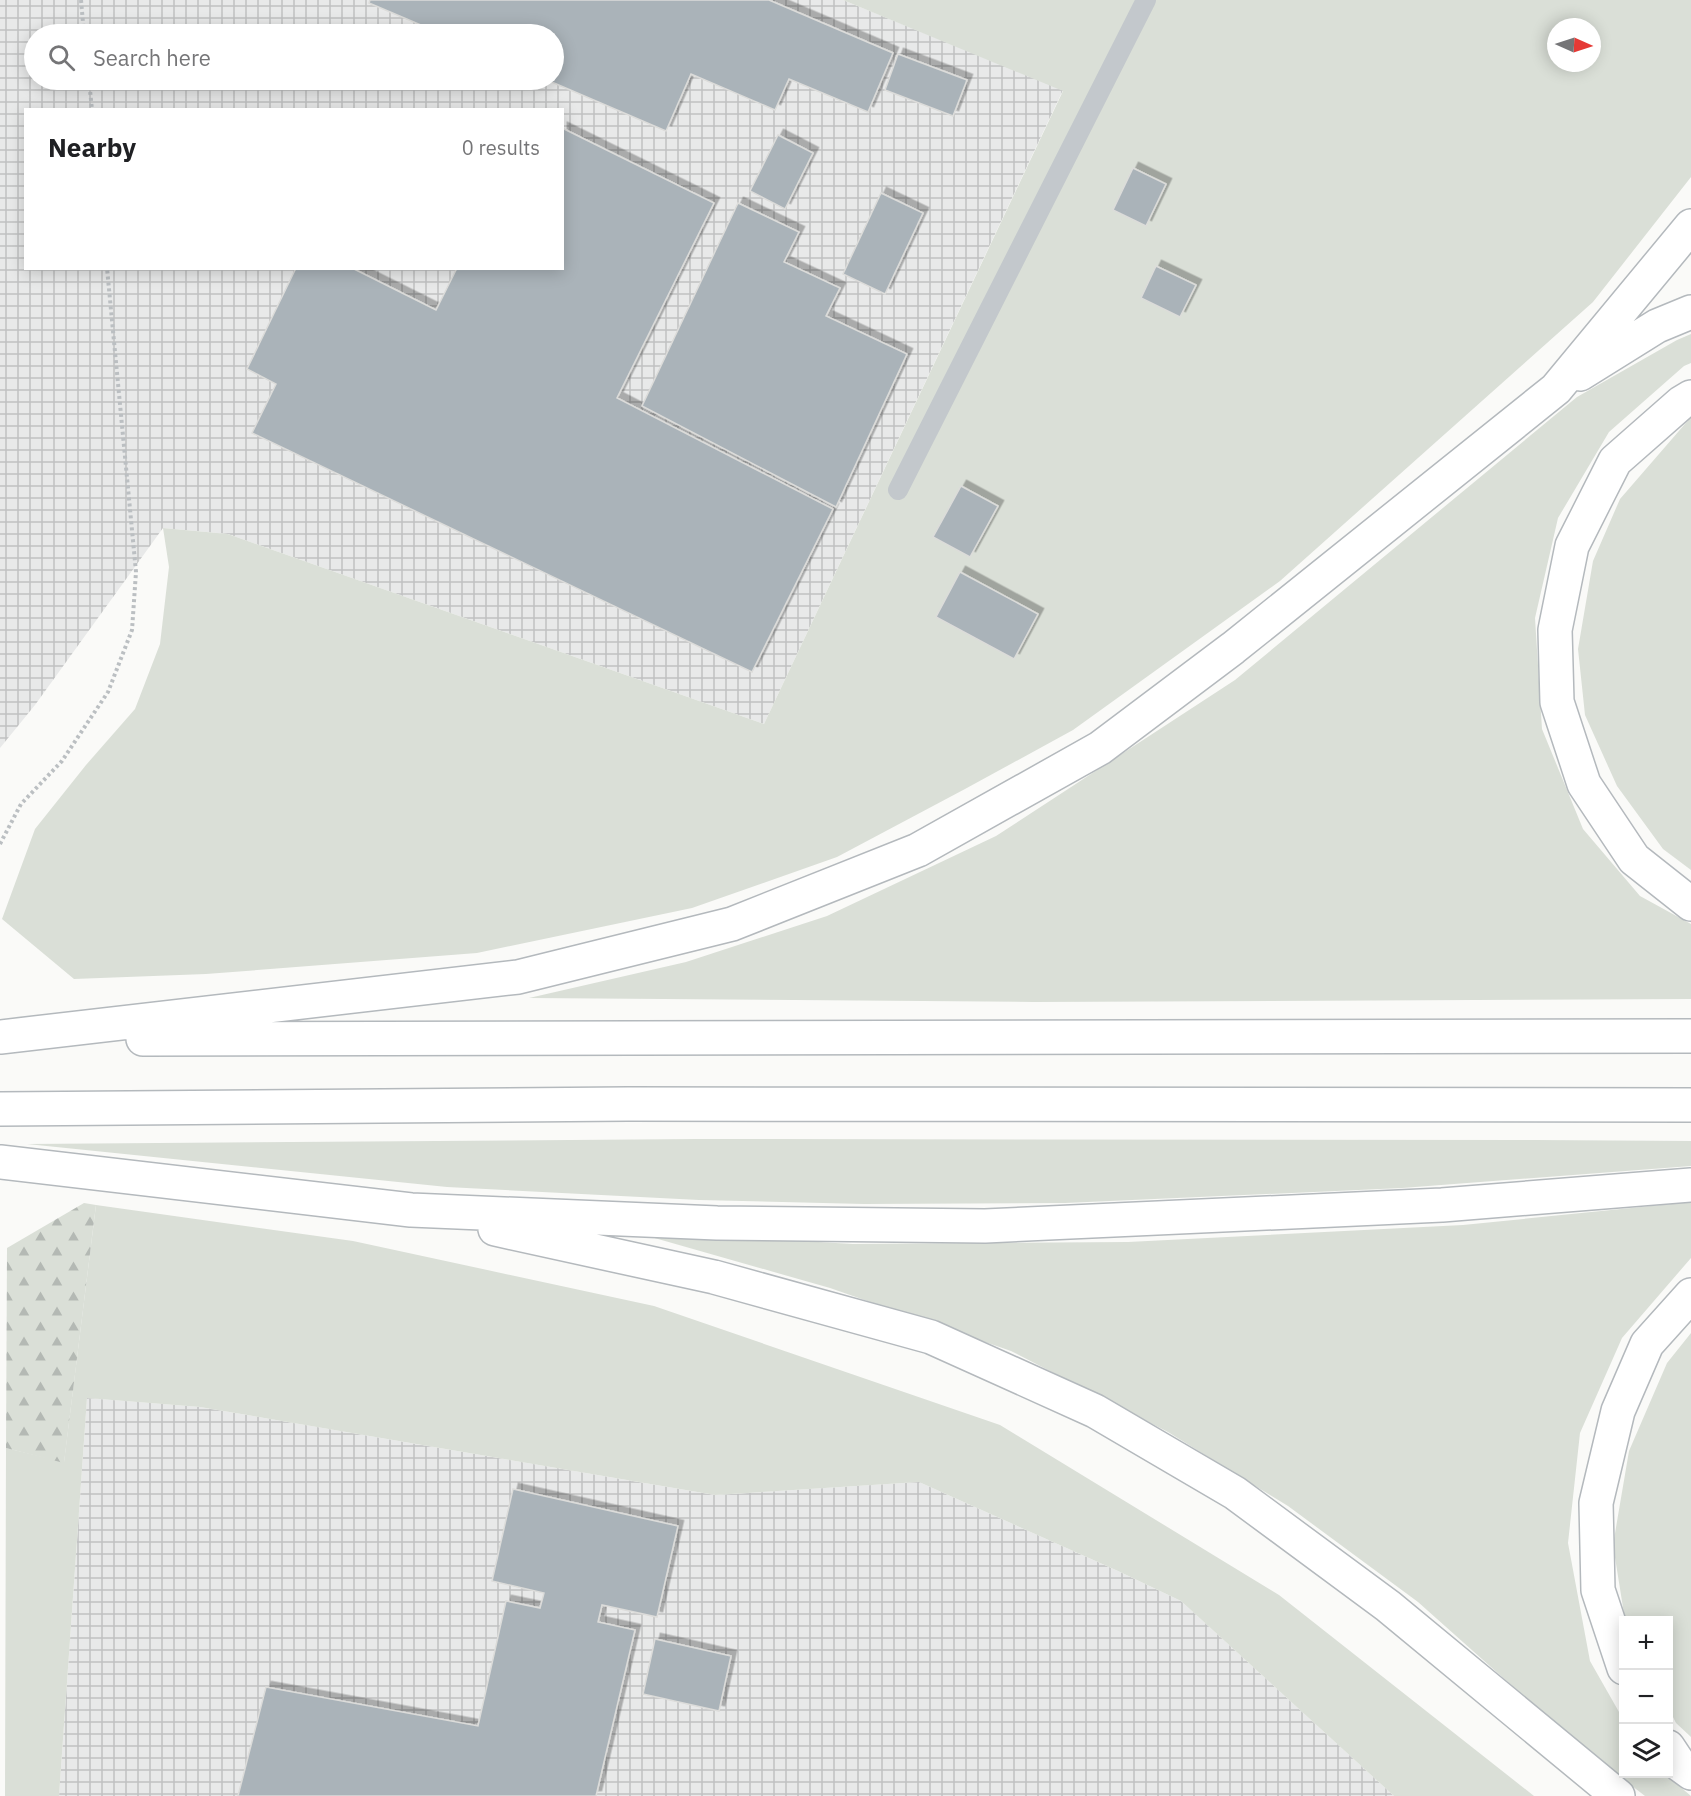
<!DOCTYPE html>
<html lang="en">
<head>
<meta charset="utf-8">
<style>
	body { margin:0; font-family:"IBM Plex Sans",sans-serif; background:#f2f2f2; color:#202124 }
	.controls { position:absolute; right:18px; bottom:18px; display:grid; overflow:hidden; border-radius:0px; box-shadow:0 3px 15px #0003 }
	.controls button { width:54px; height:54px; display:grid; place-items:center; padding:0; border:0; border-bottom:2px solid #e0e0e0; background:#fff; color:#202124; font:30px sans-serif }
	.compass { position:absolute; left:1547px; top:18px; width:54px; height:54px; border-radius:50%; background:#fff; box-shadow:0 3px 15px #0003; rotate:93deg }
	.list { margin:0; padding:0; list-style:none }
	h2 { display:flex; justify-content:space-between; align-items:center; height:78px; margin:0; padding:0 24px; font-size:26px }
	h2 small { font-size:20px; font-weight:400; color:#757577 }
	.icon { flex:none; width:33px; height:33px; fill:none; stroke:currentColor; stroke-width:2; stroke-linecap:round; stroke-linejoin:round }
	.map { position:relative; flex:none; width:1691px; height:1796px; overflow:hidden }
	.search { position:absolute; background:#fff; box-shadow:0 3px 15px #0003; left:24px; top:24px; width:540px; height:66px; display:flex; align-items:center; gap:15px; box-sizing:border-box; padding:0 21px; border-radius:33px; color:#757577; font-size:22px }
	.panel { position:absolute; background:#fff; box-shadow:0 3px 15px #0003; left:24px; top:108px; width:540px; height:162px; border-radius:0px }
	.map>svg:first-child { display:block }
	.industrial { fill:url(#industrial-grid); fill-rule:evenodd }
	.grass { fill:#dadfd7; fill-rule:evenodd }
	.forest { fill:url(#forest-firs) }
	.building { fill:#aab3b9; stroke:#dcdcda; stroke-width:1.5; filter:url(#shadow) }
	.lines { fill:none; stroke-linecap:round; stroke-linejoin:round }
	.motorway-casing { stroke:#b4b9bd; stroke-width:36 }
	.path { stroke:#bbbfc2; stroke-width:4; stroke-dasharray:3 3; stroke-linecap:butt }
	.service { stroke:#c3c8cc; stroke-width:20 }
	.motorway { stroke:#fff; stroke-width:33 }
</style>
</head>
<body>
<div class="map">
<svg width="1691" height="1796" viewBox="0 0 1691 1796">
	<defs>
		<pattern id="industrial-grid" width="8" height="8" patternUnits="userSpaceOnUse" patternTransform="scale(1.5)"><rect width="8" height="8" fill="#e8e9e9"/><path d="M0 4h8M4 0v8" fill="none" stroke="#c0c1c2"/></pattern>
		<pattern id="forest-firs" width="22" height="20" patternUnits="userSpaceOnUse" patternTransform="scale(1.5)"><rect width="22" height="20" fill="#dadfd7"/><path d="M5 1l3.5 6h-7zM16 11l3.5 6h-7z" fill="#b4b9b4"/></pattern>
		<filter id="shadow"><feDropShadow dx="5.5" dy="-5.5" stdDeviation="0" flood-color="#0004"/></filter>
	</defs>
	<rect width="100%" height="100%" fill="#fafaf8"/>
	<!-- industrial -->
	<path class="industrial" d="M0 0H843L1063 90 764 724 228 534 163 528 35 705 0 748ZM34 34H554V80H34ZM26 110H562V268H26Z
		M87 1398 200 1407 715 1495 919 1482 1118 1571 1181 1601 1394 1796H59Z"/>
	<!-- grass -->
	<path class="grass" d="M843 0H1691V177L1593 302 1280 581 1073 730 965 789 837 857 692 908 477 953 206 974 74 979 2 919 35 829 86 765 135 709 160 644 169 567 163 528 228 534 764 724 1063 91ZM1556 27H1592V63H1556Z
		M1691 334V363L1684 366 1609 432 1558 518 1535 618 1542 729 1583 829 1640 896 1691 924V999L1034 1002 529 998 686 962 827 916 996 836 1235 680 1577 397 1677 340Z
		M1691 417V870L1663 849 1617 786 1585 715 1578 649 1593 561 1620 499Z
		M696 1139 1536 1140 1691 1141V1166L1402 1188 1065 1203 864 1204 699 1200 447 1187 27 1144Z
		M1691 1202V1258L1622 1338 1580 1433 1568 1543 1590 1661 1623 1719 1624 1774H1665L1691 1796H1645L1574 1741 1418 1602 1288 1506 1168 1432 1011 1351 830 1288 630 1231 853 1244 1128 1242 1463 1225Z
		M96 1205 353 1241 654 1306 1000 1425 1279 1595 1534 1796H1394L1181 1601 1118 1571 919 1482 715 1495 200 1407 87 1398 59 1796H5L6 1448 64 1462Z
		M1691 1333V1737L1676 1723 1669 1709 1668 1620H1625L1613 1545 1629 1451 1667 1363Z"/>
	<!-- forest -->
	<path class="forest" d="M84 1203 96 1205 64 1463 6 1448 7 1248Z"/>
	<!-- building -->
	<path class="building" d="M370 0H769L893 53 868 112 789 79 775 110 691 74 666 131 547 80H554V34H442L369 3Z
		M898 54 967 80 953 116 885 90Z
		M562 128 714 203 617 398 833 509 752 672 252 433 276 384 247 369 296 268H352L436 310 457 268H562Z
		M778 135 813 153 785 209 750 191Z
		M1133 168 1166 184 1146 226 1113 210Z
		M881 193 923 213 885 294 843 274Z
		M738 203 799 232 784 262 840 288 826 316 907 354 836 507 642 406Z
		M1156 266 1196 285 1180 317 1141 298Z
		M961 486 998 506 970 557 933 537Z
		M960 572 1038 614 1014 659 936 617Z
		M513 1489 678 1526 657 1617 602 1605 598 1622 635 1630 596 1796H238L266 1687 478 1726 506 1601 540 1608 544 1593 492 1581Z
		M655 1639 731 1656 719 1711 643 1694Z"/>
	<g class="lines">
		<defs>
			<path id="motorway" d="M1580 374 1657 326 1691 312
				M1691 397 1681 403 1615 461 1572 546 1555 630 1557 702 1584 784 1634 859 1691 904
				M0 1037 518 977 732 924 918 850 1100 748 1233 648 1556 389 1691 226
				M143 1039 1691 1036
				M0 1109 628 1104 1691 1105
				M0 1162 411 1210 717 1223 985 1226 1442 1205 1691 1185
				M495 1229 714 1277 931 1337 1095 1411 1235 1493 1388 1606 1618 1796
				M1624 1668 1598 1590 1596 1503 1618 1411 1647 1344 1691 1295
				M1668 1747 1680 1765 1691 1773"/>
		</defs>
		<!-- motorway casing -->
		<use href="#motorway" class="motorway-casing"/>
		<!-- path -->
		<path class="path" d="M81 0 84 34
			M89 80 92 110
			M0 844 21 804 62 761 108 692 132 630 136 572 107 268"/>
		<!-- service -->
		<path class="service" d="M898 490 1146 0"/>
		<!-- motorway -->
		<use href="#motorway" class="motorway"/>
	</g>
</svg>
<div class="controls">
<button>+</button>
<button>−</button>
<button><svg class="icon" aria-label="layers" viewBox="0 0 24 24"><path d="M12 4l9 5-9 5-9-5zM3 14l9 5 9-5"/></svg></button>
</div>
<svg class="compass" viewBox="-18 -18 36 36"><path d="M0-13l5 13h-10z" fill="#e53935"/><path d="M0 13l5-13h-10z" fill="#757577"/></svg>
<div class="search"><svg class="icon" aria-label="search" viewBox="0 0 24 24"><circle cx="10" cy="10" r="6"/><path d="M15 15l6 6"/></svg>Search here</div>
<section class="panel">
<h2>Nearby<small>0 results</small></h2>
<ul class="list">
</ul>
</section>
</div>
</body>
</html>
